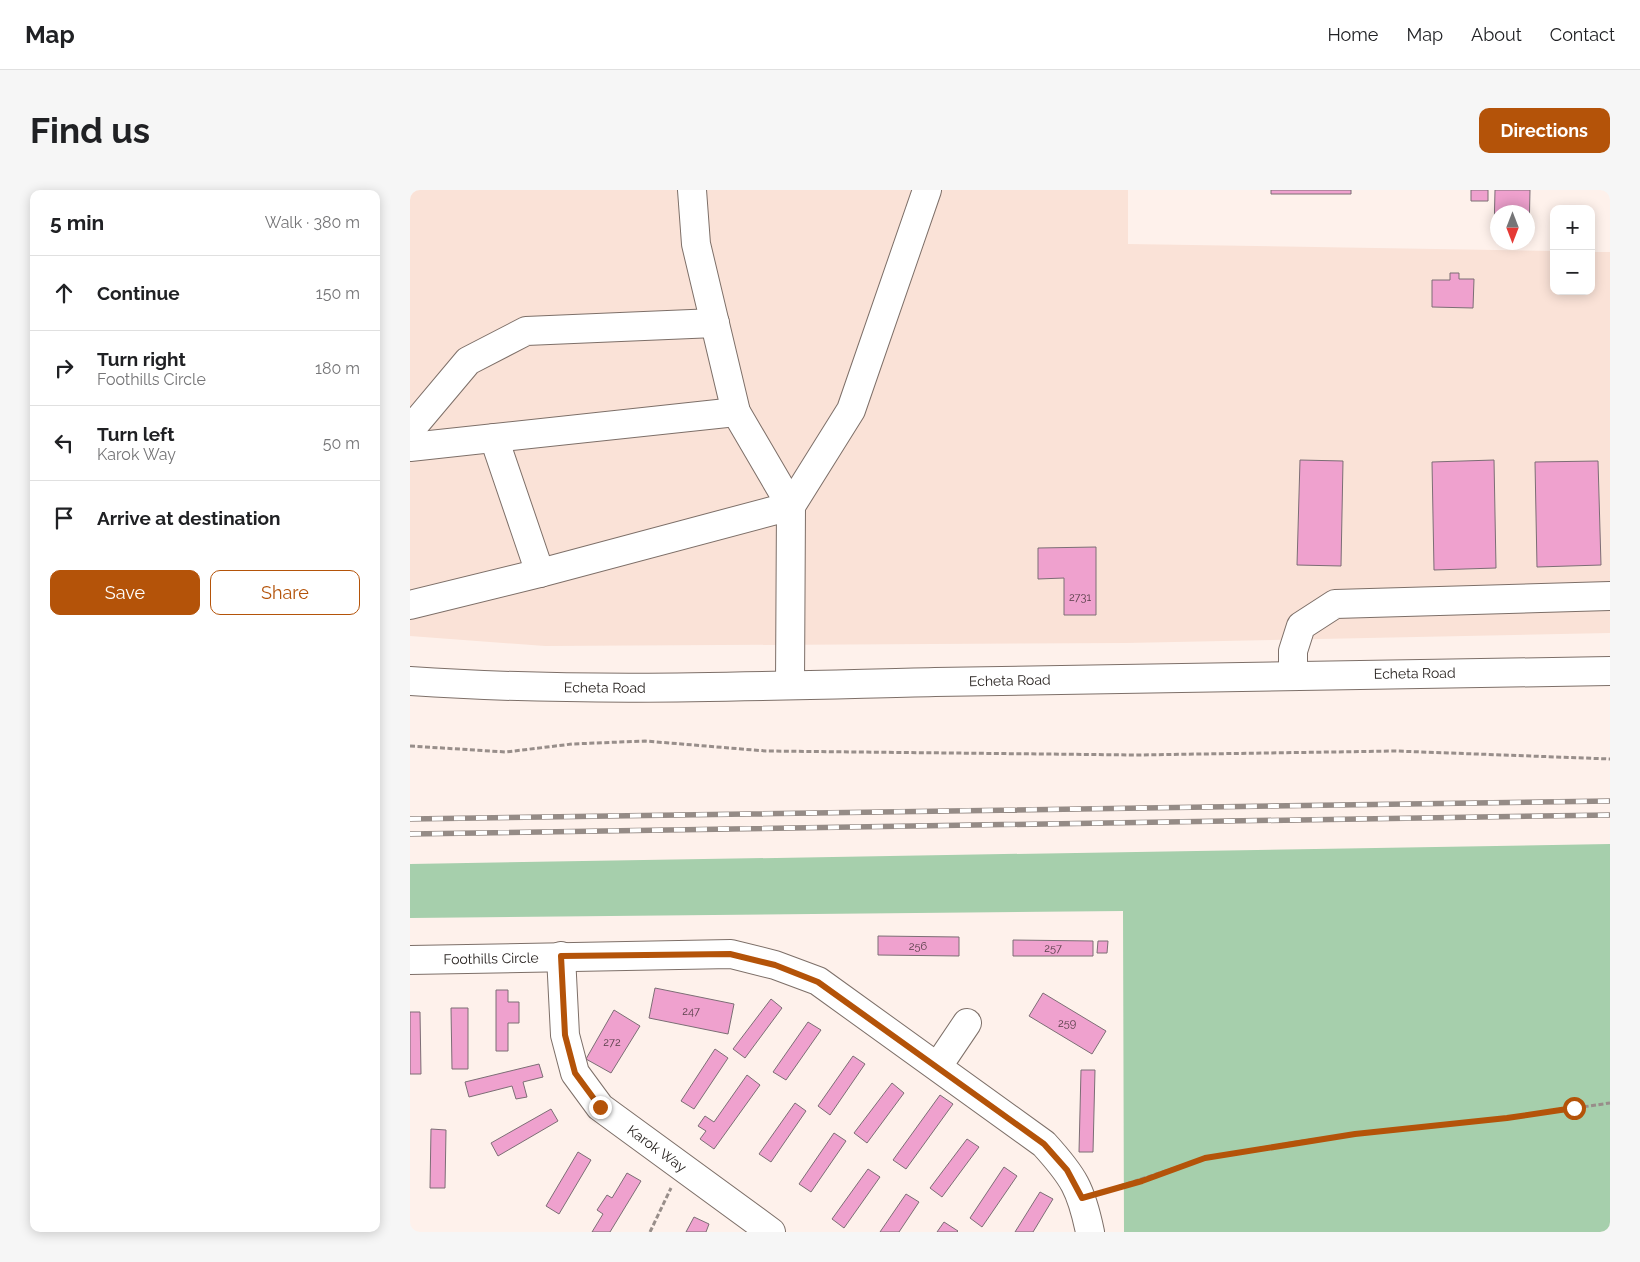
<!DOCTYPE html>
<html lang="en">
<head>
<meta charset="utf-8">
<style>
	body { margin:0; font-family:Raleway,sans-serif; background:#f6f6f6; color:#202124 }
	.controls { position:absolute; right:15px; top:15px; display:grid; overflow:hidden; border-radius:10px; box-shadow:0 2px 12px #0003 }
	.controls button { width:45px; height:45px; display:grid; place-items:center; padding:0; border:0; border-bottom:1px solid #e0e0e0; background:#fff; color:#202124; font:25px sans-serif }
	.compass { position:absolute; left:1080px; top:15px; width:45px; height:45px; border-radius:50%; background:#fff; box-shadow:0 2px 12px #0003; rotate:180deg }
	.stop { position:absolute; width:15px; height:15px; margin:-11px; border:4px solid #b45309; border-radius:50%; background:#fff }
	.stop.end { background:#b45309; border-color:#fff; box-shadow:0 1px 5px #0008 }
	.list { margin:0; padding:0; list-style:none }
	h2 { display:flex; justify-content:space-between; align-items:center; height:65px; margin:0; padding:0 20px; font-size:21px }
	h2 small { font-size:16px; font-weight:400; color:#757577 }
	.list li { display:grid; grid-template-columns:32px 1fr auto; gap:15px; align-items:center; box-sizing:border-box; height:75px; padding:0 20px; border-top:1px solid #e0e0e0 }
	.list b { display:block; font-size:19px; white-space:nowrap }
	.list p { margin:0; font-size:16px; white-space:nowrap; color:#757577 }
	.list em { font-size:16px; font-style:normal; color:#757577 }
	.actions { display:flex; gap:10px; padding:15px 20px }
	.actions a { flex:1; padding:11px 0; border:1px solid #b45309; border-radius:10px; text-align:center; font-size:18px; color:#b45309 }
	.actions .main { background:#b45309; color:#fff }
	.icon { flex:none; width:28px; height:28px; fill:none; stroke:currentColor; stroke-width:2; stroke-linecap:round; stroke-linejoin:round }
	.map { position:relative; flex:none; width:1200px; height:1042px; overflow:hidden; border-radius:10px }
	header { display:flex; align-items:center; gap:30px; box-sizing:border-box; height:70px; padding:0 25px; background:#fff; border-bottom:1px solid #e0e0e0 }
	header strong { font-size:24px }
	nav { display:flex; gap:28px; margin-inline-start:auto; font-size:18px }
	.intro { display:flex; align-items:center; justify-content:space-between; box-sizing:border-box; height:120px; padding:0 30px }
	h1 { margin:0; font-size:35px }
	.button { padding:12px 22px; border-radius:10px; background:#b45309; color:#fff; font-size:18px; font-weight:700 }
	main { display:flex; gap:30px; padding:0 30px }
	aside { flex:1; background:#fff; border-radius:10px; box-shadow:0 2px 12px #0003 }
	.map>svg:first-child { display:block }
	.built { fill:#fae2d7 }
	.green { fill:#a6cfac }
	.building { fill:#efa1ce; stroke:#7c6e75 }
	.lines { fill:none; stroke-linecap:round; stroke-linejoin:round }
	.minor-casing { stroke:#7d6f68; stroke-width:30 }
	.path { stroke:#988e8a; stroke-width:3; stroke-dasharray:5 2.5; stroke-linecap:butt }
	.minor { stroke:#fff; stroke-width:28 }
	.rail-casing { stroke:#958b86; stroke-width:5.5 }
	.rail { stroke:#fff; stroke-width:4; stroke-dasharray:11; stroke-linecap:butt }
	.route { stroke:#b45309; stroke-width:6 }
	.labels { text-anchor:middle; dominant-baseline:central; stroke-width:4.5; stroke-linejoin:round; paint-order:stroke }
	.number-label { font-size:11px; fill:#563e47 }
	.street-label { font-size:14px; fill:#231d1a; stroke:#fff }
</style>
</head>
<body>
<header>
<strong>Map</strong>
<nav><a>Home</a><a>Map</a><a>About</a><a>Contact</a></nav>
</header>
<div class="intro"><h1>Find us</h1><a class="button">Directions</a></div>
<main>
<aside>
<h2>5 min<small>Walk · 380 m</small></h2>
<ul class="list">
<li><svg class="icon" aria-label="ahead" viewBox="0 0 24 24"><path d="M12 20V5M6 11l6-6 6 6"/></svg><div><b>Continue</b></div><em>150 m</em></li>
<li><svg class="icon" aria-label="right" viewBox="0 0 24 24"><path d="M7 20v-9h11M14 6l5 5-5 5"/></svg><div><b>Turn right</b><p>Foothills Circle</p></div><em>180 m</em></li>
<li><svg class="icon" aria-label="left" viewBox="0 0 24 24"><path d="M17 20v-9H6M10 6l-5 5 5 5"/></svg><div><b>Turn left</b><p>Karok Way</p></div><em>50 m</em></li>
<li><svg class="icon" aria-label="arrive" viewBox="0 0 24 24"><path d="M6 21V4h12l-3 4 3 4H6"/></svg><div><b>Arrive at destination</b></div></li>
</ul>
<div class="actions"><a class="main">Save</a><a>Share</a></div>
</aside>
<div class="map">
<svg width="1200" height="1042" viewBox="0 0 1200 1042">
	<rect width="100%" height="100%" fill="#fef1eb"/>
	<!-- built -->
	<path class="built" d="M0 0H718V54L1144 61V101H1181V62H1200V443L716 453 135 456 0 446Z"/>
	<!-- green -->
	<path class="green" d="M1200 654V1042H714L713 721 0 728V674Z"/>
	<!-- building -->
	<path class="building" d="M861 0H941V4H861Z
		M1061 0H1078V11H1061Z
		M1085 0H1120L1119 45 1118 44V22H1088V44H1084Z
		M1040 83H1049V89H1064L1063 118 1022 117V90H1040Z
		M890 270 933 271 931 376 887 375Z
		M1084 270 1086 378 1024 380 1022 272Z
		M1188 271 1191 375 1127 377 1125 272Z
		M686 357V425H654V388L628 389V358Z
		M468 746 549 747V766L468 765Z
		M603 750 683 751V766H603Z
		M688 751H698L697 763H687Z
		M245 798 324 814 318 844 239 828Z
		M86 800H98V812H109V833H98V861H86Z
		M633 803 696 841 682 864 619 826Z
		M361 809 372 818 335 868 323 859Z
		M41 818H58V879H42Z
		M204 820 230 836 201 883 176 869Z
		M0 822H10L11 884H0Z
		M398 832 411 840 376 890 363 882Z
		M305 859 318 868 284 919 271 911Z
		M443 866 455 874 420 925 408 916Z
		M129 874 133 887 113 892 117 907 106 909 102 896 59 907 55 892Z
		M671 880H685L683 962H669Z
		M337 885 350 895 304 959 290 949 296 941 288 936 295 926 304 932Z
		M482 893 494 903 457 953 444 943Z
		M530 905 543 914 496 979 483 970Z
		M385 913 396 921 361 972 349 964Z
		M141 919 148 931 88 966 81 953Z
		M21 939 36 940 35 998H20Z
		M424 943 436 951 401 1002 389 994Z
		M557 949 569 957 532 1007 520 998Z
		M168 962 181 970 149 1024 136 1016Z
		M594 977 607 986 572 1037 560 1028Z
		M458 979 470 987 434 1038 422 1029Z
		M217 983 231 991 200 1042H182L193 1024 187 1020 197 1005 202 1008Z
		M630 1002 643 1009 623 1042H605Z
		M496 1004 509 1012 489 1042H470Z
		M284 1027 299 1034 296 1042H276Z
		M534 1032 548 1041 547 1042H527Z"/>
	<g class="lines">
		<defs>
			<g id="minor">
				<path d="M0 240 58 171 116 141 305 133"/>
				<path d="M84 248 130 383"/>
				<path d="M0 257 326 222"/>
				<path d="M0 415 130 383 381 316 326 222 286 54 282 0"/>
				<path d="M883 484V461L891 436 925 414 1200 406"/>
				<path id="s1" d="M0 491C174 503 350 496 525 492 750 487 975 483 1200 481"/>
				<path d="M380 495 381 316 441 220 517 0"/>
				<path id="s2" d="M151 766 155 845 165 883 190 917 361 1042"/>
				<path id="s3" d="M0 770 321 764 365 775 408 791 634 954C664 987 671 999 680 1042"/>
				<path d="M528 876 557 833"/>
			</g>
		</defs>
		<!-- minor casing -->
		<use href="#minor" class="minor-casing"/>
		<!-- path -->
		<path class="path" d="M0 556 96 562 162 554 235 551 356 561 726 565 986 561 1200 569
			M695 1001 795 968 886 952 945 944 1097 928 1200 913
			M240 1042 261 998"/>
		<!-- minor -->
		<use href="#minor" class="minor"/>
		<defs>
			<path id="rail" d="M0 629 1200 611
				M0 644 1200 625"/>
		</defs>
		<!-- rail casing -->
		<use href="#rail" class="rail-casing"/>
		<!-- rail -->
		<use href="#rail" class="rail"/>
	</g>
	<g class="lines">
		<!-- route -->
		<path class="route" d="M190 917 165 883 155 845 151 766 320 764 365 775 408 792 634 954 657 980 672 1008 732 991 795 968 945 944 1097 928 1164 918"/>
	</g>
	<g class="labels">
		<!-- number labels -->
		<g class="number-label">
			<text x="670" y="407">2731</text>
			<text x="508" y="756">256</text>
			<text x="643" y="758">257</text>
			<text x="281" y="821">247</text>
			<text x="657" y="833">259</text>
			<text x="202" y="852">272</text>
		</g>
		<!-- street labels -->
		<g class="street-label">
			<text stroke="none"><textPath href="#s1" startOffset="1005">Echeta Road</textPath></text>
			<text stroke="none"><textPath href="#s1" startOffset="600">Echeta Road</textPath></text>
			<text stroke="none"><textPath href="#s1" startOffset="195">Echeta Road</textPath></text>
			<text stroke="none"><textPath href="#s3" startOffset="81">Foothills Circle</textPath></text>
			<text stroke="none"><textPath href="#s2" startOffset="231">Karok Way</textPath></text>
		</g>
	</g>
</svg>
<div class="controls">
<button>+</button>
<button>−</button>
</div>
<svg class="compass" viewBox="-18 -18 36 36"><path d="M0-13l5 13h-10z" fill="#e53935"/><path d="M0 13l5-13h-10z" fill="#757577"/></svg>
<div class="stop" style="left:1164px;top:918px"></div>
<div class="stop end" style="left:190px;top:917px"></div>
</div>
</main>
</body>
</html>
